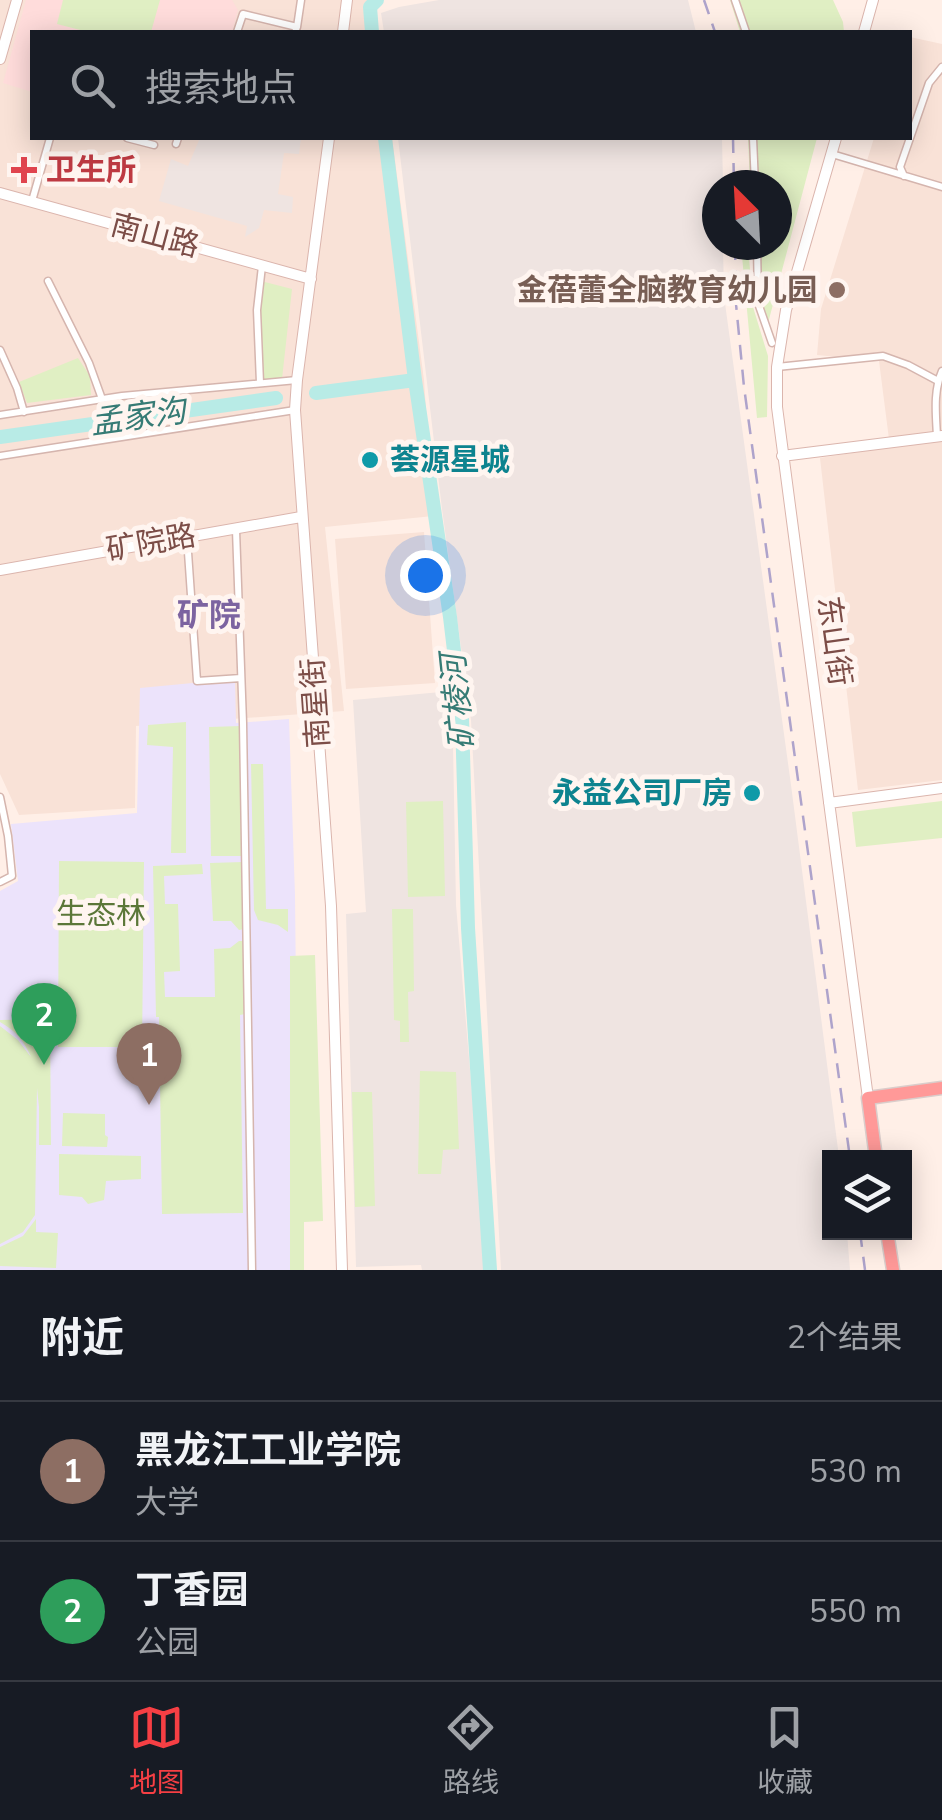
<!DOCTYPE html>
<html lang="zh">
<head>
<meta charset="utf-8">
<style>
	body { margin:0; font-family:"Nunito Sans","Noto Sans SC",sans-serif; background:#20242c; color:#f1f3f6 }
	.controls { position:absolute; right:30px; bottom:30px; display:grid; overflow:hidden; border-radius:0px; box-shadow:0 5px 25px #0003 }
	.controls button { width:90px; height:90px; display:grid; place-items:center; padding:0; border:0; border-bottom:2px solid #363941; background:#171b24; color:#f1f3f6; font:50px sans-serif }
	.compass { position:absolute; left:702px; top:170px; width:90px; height:90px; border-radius:50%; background:#171b24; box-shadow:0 5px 25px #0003; rotate:336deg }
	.you { position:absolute; left:425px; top:575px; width:35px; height:35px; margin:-25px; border:8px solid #fff; border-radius:50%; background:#1a73e8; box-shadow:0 0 0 15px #1a73e833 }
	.badge { display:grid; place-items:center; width:65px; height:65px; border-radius:50%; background:#f63f44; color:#fff; font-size:32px; font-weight:700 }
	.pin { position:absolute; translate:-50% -82px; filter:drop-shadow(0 2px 5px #0008) }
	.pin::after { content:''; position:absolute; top:52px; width:35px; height:30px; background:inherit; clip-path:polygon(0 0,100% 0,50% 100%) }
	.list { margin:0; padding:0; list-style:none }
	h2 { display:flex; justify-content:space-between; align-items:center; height:130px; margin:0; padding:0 40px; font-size:42px }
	h2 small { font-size:32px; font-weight:400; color:#9ea1a6 }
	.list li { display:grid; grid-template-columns:65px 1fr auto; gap:30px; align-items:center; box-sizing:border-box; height:140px; padding:0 40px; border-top:2px solid #363941 }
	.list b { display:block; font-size:38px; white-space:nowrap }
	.list p { margin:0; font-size:32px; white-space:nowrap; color:#9ea1a6 }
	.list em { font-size:32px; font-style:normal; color:#9ea1a6 }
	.icon { flex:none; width:55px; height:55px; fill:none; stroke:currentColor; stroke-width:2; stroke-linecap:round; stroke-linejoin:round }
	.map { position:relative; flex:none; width:942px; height:1270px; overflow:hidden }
	.search { position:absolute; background:#171b24; box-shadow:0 5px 25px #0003; left:30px; right:30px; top:30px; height:110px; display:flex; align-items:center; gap:25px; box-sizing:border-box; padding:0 35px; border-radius:0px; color:#9ea1a6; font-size:38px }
	.sheet { height:410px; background:#171b24 }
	nav { display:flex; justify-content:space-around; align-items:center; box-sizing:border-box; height:140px; border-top:2px solid #363941; background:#171b24; font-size:28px; color:#9ea1a6 }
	nav a { display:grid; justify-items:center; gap:5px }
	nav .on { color:#f63f44 }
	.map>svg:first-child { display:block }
	.residential { fill:#f9e2d7 }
	.commercial { fill:#ffdcdb }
	.industrial { fill:#efe4e1 }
	.education { fill:#ece3fb }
	.green { fill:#e0efc3 }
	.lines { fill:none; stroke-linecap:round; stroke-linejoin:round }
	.river { stroke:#b8ebe6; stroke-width:14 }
	.street-casing { stroke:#d5b5ae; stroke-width:9 }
	.secondary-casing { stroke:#dbb5ad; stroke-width:12 }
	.highway-casing { stroke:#dacdcb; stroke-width:15 }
	.street { stroke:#fff; stroke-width:6 }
	.secondary { stroke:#fff; stroke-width:10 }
	.highway { stroke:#ff9998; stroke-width:12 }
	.rail { stroke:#aea3cb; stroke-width:2.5; stroke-dasharray:15 10; stroke-linecap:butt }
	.health-dot { fill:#e0444e; stroke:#fff5f0; stroke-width:4 }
	.education-dot { fill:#8d6e63; stroke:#fff5f0; stroke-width:4 }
	.culture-dot { fill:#0f9aa8; stroke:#fff5f0; stroke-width:4 }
	.labels { text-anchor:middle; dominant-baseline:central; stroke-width:10; stroke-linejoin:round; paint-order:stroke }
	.health-label { font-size:30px; font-weight:bold; fill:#be3a42; stroke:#fff5f0; text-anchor:start }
	.street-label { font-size:30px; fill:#7c4d47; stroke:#fff5f0 }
	.education-label { font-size:30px; font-weight:bold; fill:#785e54; stroke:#fff5f0; text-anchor:end }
	.culture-label { font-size:30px; font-weight:bold; fill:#0d838f; stroke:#fff5f0; text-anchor:start }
	.park-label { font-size:30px; fill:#5b7738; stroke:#fff5f0 }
	.water-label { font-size:32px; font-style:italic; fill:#367b75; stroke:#fff5f0 }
	.neighbourhood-label { font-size:32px; font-weight:bold; fill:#7c63a0; stroke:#fff5f0 }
</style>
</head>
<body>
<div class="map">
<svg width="942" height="1270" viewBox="0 0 942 1270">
	<rect width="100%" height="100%" fill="#ffefe7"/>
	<!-- residential -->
	<path class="residential" d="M0 0H382L375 9 378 32H32V138H392L424 380 433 516 325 527 344 711 136 726 135 808 19 815 0 774Z
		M910 37 942 44V780L858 790 820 458 890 447 879 361 817 355 821 309 874 138H910Z
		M424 532 435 683 346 689 335 539Z"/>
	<!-- commercial -->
	<path class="commercial" d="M26 0H232L238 10 232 32H32V92L3 83Z"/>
	<!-- industrial -->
	<path class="industrial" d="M439 0H688L696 32H384L381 13 399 7Z
		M200 138H301L299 154 284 153 278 194 293 197 292 213 264 210 259 228 245 237 247 226 159 201 171 159 188 166Z
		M398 138H722L723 185H717V245H723L724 296 791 785 839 1157 830 1158V1232L847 1233 850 1270H501L471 720 442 509Z
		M452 691 456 905 487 1270H422L421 1265 356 1267 346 914 366 912 353 700Z"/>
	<!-- education -->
	<path class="education" d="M235 679 236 723 289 719 295 895 299 1270H0V891L18 881 11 824 137 813 140 688Z"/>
	<!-- green -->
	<path class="green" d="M63 0H160L151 32H88L57 24Z
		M730 0H833L843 22 844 32H740Z
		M748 138H817L767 327 756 289 754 245H777V185H750Z
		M741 245H748L753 307 768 356 767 417 757 418Z
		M261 281 292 289 282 379 261 381 258 310Z
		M78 358 90 376 91 395 27 403 19 382Z
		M186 722V853H171L173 747 147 745 148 725Z
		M241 726 243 856H211L209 727Z
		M263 764 266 909H288V932L278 925 258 920 254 910 251 764Z
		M443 801 445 896 408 897 406 802Z
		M942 801V838L856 847 852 812Z
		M59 861 144 862 142 1049 133 1053 132 1047H58Z
		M243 862 244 929 239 930 231 921H213L210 863Z
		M202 864 203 874 164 876 165 904H178L180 971 164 972 165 997H215L214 949 230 948 239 941H244L245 1014 240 1015 243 1213 162 1214 159 1017H156L153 866Z
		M392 909H413L414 991 408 992 409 1042H400V1021L394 1020Z
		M315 955 323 1221 304 1222V1270H290V956Z
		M50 1019 51 1145H39V1107L37 1088 35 1215 23 1232 0 1244V1026L18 1040 31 1057C24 1041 16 1031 0 1022V1020Z
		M420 1071 456 1072 459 1149 443 1150 441 1174H418Z
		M352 1092H372L375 1206 355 1207Z
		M63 1113 105 1114V1135L108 1137 107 1147 62 1146Z
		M59 1154 141 1156V1179L106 1181 104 1200 88 1204 82 1197 59 1195Z
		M36 1219V1232L58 1233 56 1268 0 1266V1247L23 1236Z"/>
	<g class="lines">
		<!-- river -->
		<path class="river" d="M372 32 370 7 377 0
			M385 138 415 380 450 617 462 718 468 928 490 1270
			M316 393 415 380
			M0 437 276 398"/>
		<defs>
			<path id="street" d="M735 0 746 32
				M297 27 301 0
				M237 32 243 14 297 27 295 32
				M127 138 154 145
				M753 138 755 185
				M176 144 178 138
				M832 154 942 187
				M904 176 900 167 929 83 942 67
				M32 201 50 138
				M757 245 758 303 772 343
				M48 281 89 363 102 399
				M0 350 17 388 24 412
				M777 367 883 356 908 365 938 381
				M260 383 257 310 262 266
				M0 415 122 396 297 380
				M937 437C936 414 933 392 942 371
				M0 456 295 410
				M236 530 243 723 252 1270
				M187 538 197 681 241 678
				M0 797 8 836 12 876 0 882"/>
			<path id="secondary" d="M343 32 347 0
				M864 32 873 0
				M0 59 17 0
				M329 138 297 380 295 410 331 906 342 1270
				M836 138 786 310 777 367V407L868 1098
				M0 193 311 279
				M782 456 942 436
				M0 570 301 517
				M829 803 942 788"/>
			<path id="highway" d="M876 1158 868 1098 942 1088
				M887 1232 893 1270"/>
		</defs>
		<!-- street casing -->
		<use href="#street" class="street-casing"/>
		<!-- secondary casing -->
		<use href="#secondary" class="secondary-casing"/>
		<!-- highway casing -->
		<use href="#highway" class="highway-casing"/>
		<!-- street -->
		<use href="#street" class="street"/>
		<!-- secondary -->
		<use href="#secondary" class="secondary"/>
		<!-- highway -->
		<use href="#highway" class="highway"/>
		<!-- rail -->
		<path class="rail" d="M704 0 715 32
			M733 138 734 185
			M735 245 736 304 744 387 850 1158
			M860 1232 865 1270"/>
	</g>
	<!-- markers -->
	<path class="health-dot" d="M19 155h10v10h10v10h-10v10h-10v-10h-10v-10h10z"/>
	<circle class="education-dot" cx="837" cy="290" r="10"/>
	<g class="culture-dot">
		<circle cx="370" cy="460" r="10"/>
		<circle cx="752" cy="793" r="10"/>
	</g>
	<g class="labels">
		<!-- health labels -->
		<g class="health-label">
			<text x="46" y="170">卫生所</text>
		</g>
		<!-- street labels -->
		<g class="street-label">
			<text transform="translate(155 236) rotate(15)">南山路</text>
			<text transform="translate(151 543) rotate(-10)">矿院路</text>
			<text transform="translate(834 641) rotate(82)">东山街</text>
			<text transform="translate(316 703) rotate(-94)">南星街</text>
		</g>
		<!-- education labels -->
		<g class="education-label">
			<text x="817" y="290">金蓓蕾全脑教育幼儿园</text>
		</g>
		<!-- culture labels -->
		<g class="culture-label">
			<text x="390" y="460">荟源星城</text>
			<text x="732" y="793" text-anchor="end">永益公司厂房</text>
		</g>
		<!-- park labels -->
		<g class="park-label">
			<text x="101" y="914">生态林</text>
		</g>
		<!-- water labels -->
		<g class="water-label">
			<text transform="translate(138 417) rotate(-8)">孟家沟</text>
			<text transform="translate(458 702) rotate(-96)">矿棱河</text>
		</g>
		<!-- neighbourhood labels -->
		<g class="neighbourhood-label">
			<text x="209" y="615">矿院</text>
		</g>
	</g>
</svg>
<div class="controls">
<button><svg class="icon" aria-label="layers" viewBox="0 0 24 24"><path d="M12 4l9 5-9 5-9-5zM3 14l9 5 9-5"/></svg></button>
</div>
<svg class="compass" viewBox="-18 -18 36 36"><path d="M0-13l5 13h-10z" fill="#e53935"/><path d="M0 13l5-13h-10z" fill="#9ea1a6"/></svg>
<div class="you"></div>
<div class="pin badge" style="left:149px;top:1105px;background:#8d6e63">1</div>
<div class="pin badge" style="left:44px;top:1065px;background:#2e9e5b">2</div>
<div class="search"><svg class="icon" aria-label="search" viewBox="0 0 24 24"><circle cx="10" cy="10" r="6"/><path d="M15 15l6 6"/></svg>搜索地点</div>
</div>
<section class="sheet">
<h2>附近<small>2个结果</small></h2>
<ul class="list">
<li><span class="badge" style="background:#8d6e63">1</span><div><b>黑龙江工业学院</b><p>大学</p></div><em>530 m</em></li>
<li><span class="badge" style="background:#2e9e5b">2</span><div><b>丁香园</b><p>公园</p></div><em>550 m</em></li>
</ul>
</section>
<nav>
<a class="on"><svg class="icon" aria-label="map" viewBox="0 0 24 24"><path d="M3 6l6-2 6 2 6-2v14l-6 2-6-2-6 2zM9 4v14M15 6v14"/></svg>地图</a>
<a><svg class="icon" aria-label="directions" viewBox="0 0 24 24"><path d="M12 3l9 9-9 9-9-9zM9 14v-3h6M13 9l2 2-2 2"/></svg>路线</a>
<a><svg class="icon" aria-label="saved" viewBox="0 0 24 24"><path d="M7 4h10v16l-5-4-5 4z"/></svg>收藏</a>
</nav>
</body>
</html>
